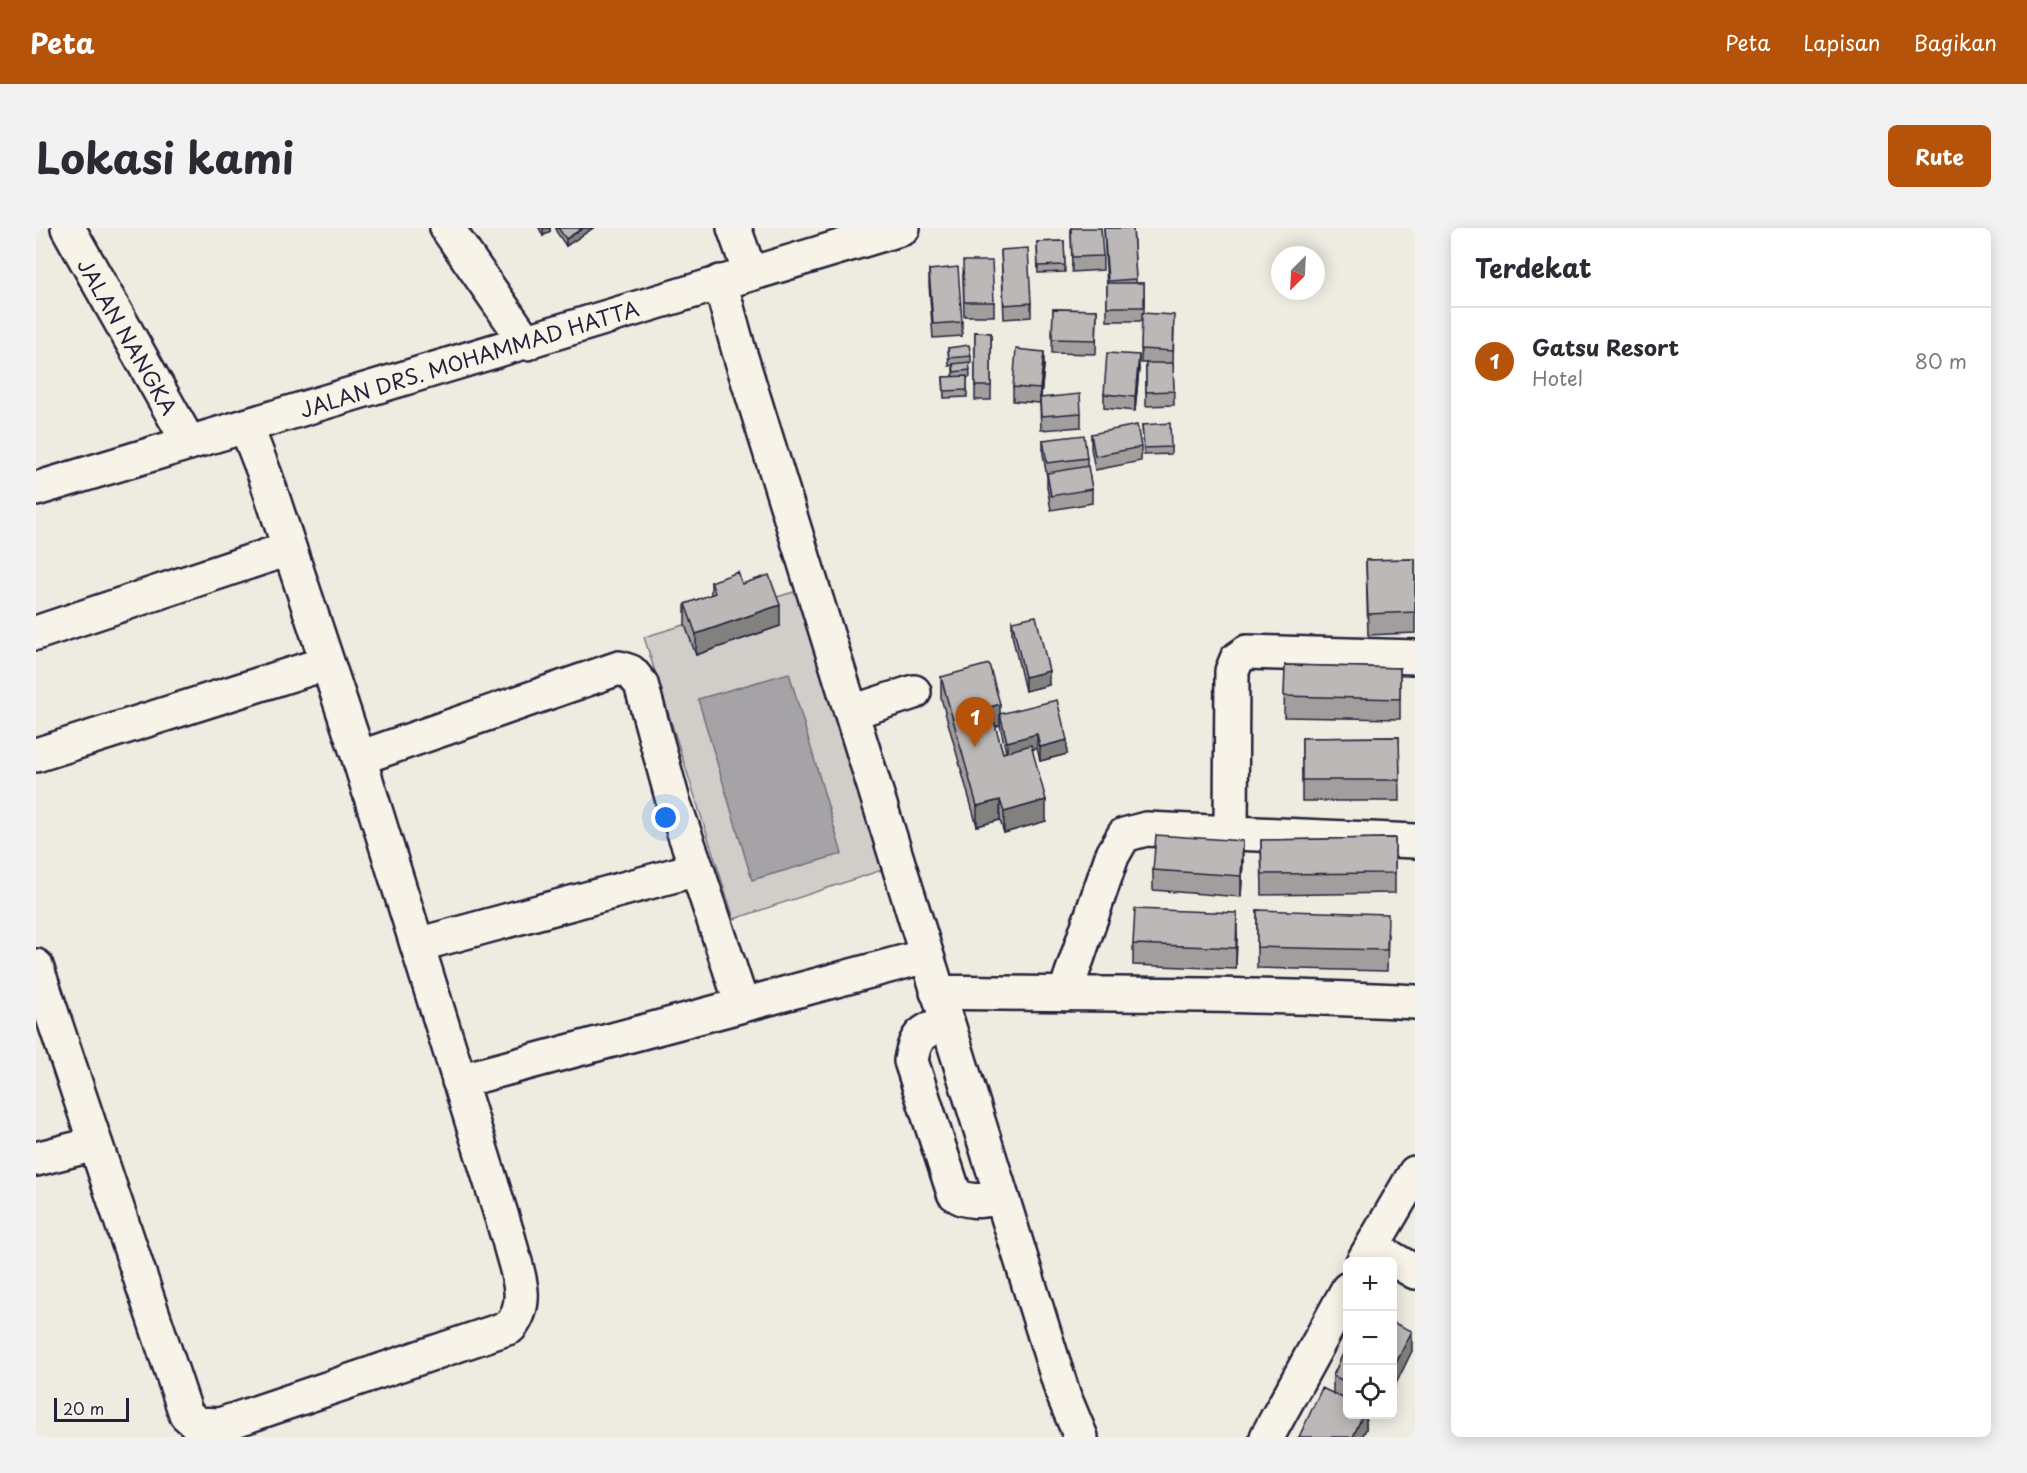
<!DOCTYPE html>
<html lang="id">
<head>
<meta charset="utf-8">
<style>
	body { margin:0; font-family:"Playpen Sans",sans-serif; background:#f2f2f3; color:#2b2b33 }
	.controls { position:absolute; right:18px; bottom:18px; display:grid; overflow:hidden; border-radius:9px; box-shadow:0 3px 15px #0003 }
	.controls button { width:54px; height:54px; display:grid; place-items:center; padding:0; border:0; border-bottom:2px solid #e1e1e2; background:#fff; color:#2b2b33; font:30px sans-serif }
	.compass { position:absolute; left:1235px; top:18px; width:54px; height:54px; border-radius:50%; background:#fff; box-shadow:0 3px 15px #0003; rotate:204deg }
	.scale { position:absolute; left:18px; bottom:15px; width:75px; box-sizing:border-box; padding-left:6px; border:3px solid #22223b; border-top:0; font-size:16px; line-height:21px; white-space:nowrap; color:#22223b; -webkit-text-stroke:4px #f7f3e8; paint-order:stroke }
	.you { position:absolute; left:630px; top:590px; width:21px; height:21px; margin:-15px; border:4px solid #fff; border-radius:50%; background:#1a73e8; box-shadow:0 0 0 9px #1a73e833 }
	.badge { display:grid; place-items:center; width:39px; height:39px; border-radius:50%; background:#b45309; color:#fff; font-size:20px; font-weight:700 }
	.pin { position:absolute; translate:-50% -50px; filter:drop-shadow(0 2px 3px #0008) }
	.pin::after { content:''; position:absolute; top:32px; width:21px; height:18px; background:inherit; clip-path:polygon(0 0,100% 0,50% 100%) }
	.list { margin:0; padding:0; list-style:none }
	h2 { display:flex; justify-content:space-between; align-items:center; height:78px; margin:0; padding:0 24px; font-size:26px }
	h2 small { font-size:20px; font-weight:400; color:#7c7c81 }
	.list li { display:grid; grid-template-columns:39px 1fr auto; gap:18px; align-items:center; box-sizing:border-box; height:108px; padding:0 24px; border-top:2px solid #e1e1e2 }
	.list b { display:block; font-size:22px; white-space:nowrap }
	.list p { margin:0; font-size:20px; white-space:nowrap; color:#7c7c81 }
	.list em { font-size:20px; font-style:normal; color:#7c7c81 }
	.icon { flex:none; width:33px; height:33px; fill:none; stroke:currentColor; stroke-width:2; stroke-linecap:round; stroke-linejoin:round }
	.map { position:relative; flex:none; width:1379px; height:1209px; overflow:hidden; border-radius:9px }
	header { display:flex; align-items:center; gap:36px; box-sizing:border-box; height:84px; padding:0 30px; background:#b45309; color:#fff }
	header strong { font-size:28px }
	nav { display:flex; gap:33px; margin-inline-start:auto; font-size:21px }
	.intro { display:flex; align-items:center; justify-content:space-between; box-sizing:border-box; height:144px; padding:0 36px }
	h1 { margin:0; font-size:42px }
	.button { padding:15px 27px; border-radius:9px; background:#b45309; color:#fff; font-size:21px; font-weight:700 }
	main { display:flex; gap:36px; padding:0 36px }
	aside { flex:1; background:#fff; border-radius:9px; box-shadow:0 3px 15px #0003 }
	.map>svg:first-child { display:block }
	.green { fill:#d1cdc9; stroke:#7a7882; stroke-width:1.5 }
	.water { fill:#a6a3a6; stroke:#716f7b; stroke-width:1.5 }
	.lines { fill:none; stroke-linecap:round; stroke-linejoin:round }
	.minor-casing { stroke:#22223b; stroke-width:38 }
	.major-casing { stroke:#22223b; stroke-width:38 }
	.minor { stroke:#f7f3e8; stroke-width:33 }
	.major { stroke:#f7f3e8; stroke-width:33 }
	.wall { fill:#a19e9d; stroke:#22223b; stroke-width:1.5; fill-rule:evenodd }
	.shaded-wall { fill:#838180; stroke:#22223b; stroke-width:1.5 }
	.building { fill:#bbb8b7; stroke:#22223b; stroke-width:1.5 }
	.labels { text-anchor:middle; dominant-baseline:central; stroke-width:5; stroke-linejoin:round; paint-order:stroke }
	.street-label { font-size:21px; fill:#22223b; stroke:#f7f3e8 }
</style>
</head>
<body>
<header>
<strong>Peta</strong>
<nav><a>Peta</a><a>Lapisan</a><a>Bagikan</a></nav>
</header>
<div class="intro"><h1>Lokasi kami</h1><a class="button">Rute</a></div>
<main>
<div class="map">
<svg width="1379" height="1209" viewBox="0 0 1379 1209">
	<rect width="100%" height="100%" fill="#eeebe1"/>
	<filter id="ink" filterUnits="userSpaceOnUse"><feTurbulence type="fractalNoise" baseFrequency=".0167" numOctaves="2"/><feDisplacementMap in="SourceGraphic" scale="12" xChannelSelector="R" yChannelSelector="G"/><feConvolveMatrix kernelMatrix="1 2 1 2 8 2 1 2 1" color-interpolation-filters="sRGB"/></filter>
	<g filter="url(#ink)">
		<!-- green -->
		<path class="green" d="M771 360 846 642 698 691 608 409Z"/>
		<!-- water -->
		<path class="water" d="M753 445 806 626 716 652 662 471Z"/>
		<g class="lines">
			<defs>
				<path id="minor" d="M32 0 153 215
					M411 0 491 115
					M698 0 714 45
					M684 54 703 123 1027 1166 1045 1209
					M0 405 252 321
					M816 484 878 464
					M0 527 291 435
					M323 530 583 440 595 444 605 456 637 573 661 641
					M1195 604 1196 443 1201 431 1211 424 1379 429
					M381 717 661 641 706 777
					M0 738 150 1186 161 1196 184 1197 474 1099C496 1072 480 1043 473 1012L323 530 229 247 210 198
					M901 764C1061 767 1220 765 1379 774
					M1029 766 1076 628 1088 607 1110 601 1379 613
					M911 794C887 803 879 806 875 833L918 965C933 977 948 972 966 969
					M423 853 890 728
					M0 931 59 916
					M1336 1019 1379 1044
					M1327 1034 1379 945
					M1231 1209 1312 1061"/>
				<path id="major" d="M0 261 867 0"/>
			</defs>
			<!-- minor casing -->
			<use href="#minor" class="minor-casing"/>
			<!-- major casing -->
			<use href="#major" class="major-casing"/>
			<!-- minor -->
			<use href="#minor" class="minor"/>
			<!-- major -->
			<use href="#major" class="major"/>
		</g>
		<!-- wall -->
		<path class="wall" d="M503 0H514V3L507 8Z
			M520 0H557L530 18 520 3Z
			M1035 0 1067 28V42L1036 44Z
			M1068 0H1097L1100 55H1108V85L1138 101 1137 135 1138 177 1110 178V135H1105L1106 93H1071V60Z
			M1028 13 1029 44 1002 45 1001 14Z
			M965 22 995 75V89L968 91Z
			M893 42 926 94V108L897 110 893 56Z
			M927 47 958 74V88H928Z
			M1017 81 1061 82 1060 126 1016 125Z
			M939 104 955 105V172H939Z
			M912 120 935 128V135H933L934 149 931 150V169L908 170 907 149H917V137L913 138Z
			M1008 138 1005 170 1045 185V199L1005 202 1004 175 977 173V159Z
			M1103 141 1099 183 1068 180V166Z
			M1106 197 1135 219V226L1108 227Z
			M1055 206 1105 219V233L1059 242 1055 220Z
			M1007 212 1051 230V238L1056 261V275L1015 282 1011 259V249L1007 226Z
			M1379 331V405L1332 407 1330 332Z
			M675 354 706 356 744 398 660 427 649 397V376L675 367Z
			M976 393 1013 457 989 463 976 407Z
			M1249 437 1364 440V491L1248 489Z
			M905 449 1031 526 1004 533 1001 520 996 522 1010 593 968 605 964 592 941 598 905 470ZM964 497 970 524 967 525 959 498Z
			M1363 509 1364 573H1266V510Z
			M1359 610V665L1226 667 1225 612Z
			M1207 633 1205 669 1117 662V642Z
			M1221 682 1352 706 1351 743 1221 740Z
			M1201 706 1200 741 1097 737V716Z
			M1311 1117V1186H1330V1201L1326 1209H1263L1297 1166V1148Z
			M1336 1186H1346L1344 1190Z"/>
		<!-- shaded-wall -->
		<path class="shaded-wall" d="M508 0H514V3L507 8V1Z
			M547 0H557L530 18V11Z
			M1008 124V138L1004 176V161Z
			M1103 127V141L1099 183V169Z
			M744 377V398L660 427V406Z
			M1013 443V457L989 463V449Z
			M964 476V497L954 500V479Z
			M1001 506V520L971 528V514Z
			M1031 512V526L1004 533V519Z
			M964 572V592L941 598V578Z
			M1010 572V593L968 605V584Z
			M1207 613V633L1205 669V648Z
			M1201 685V706L1200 741V720Z
			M1376 1103V1123L1356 1164V1143Z
			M1327 1186H1330V1201L1326 1209H1317Z"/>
		<!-- building -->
		<path class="building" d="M522 0H547L530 11Z
			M1035 0H1065L1067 28 1036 29Z
			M1068 0H1097L1100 51 1072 53Z
			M1028 13 1029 37 1002 38 1001 14Z
			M992 20 995 75 968 77 965 22Z
			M927 33H956L958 74H928Z
			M922 39 926 94 897 96 893 42Z
			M1071 55H1108V79H1071Z
			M1017 81 1061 82 1060 112 1016 111Z
			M1106 85 1138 87 1137 123 1105 121Z
			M939 104 955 105V158H939Z
			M933 117 935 128 913 130 912 120Z
			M980 121 1008 124 1004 161 977 159Z
			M1071 125 1103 127 1099 169 1068 166Z
			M933 134 934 142 918 144 917 136Z
			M1110 135H1137L1138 163 1110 164Z
			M931 148V162L908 163 907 149Z
			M1044 166 1045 185 1005 188 1004 170Z
			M1134 195 1135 219 1108 220 1106 197Z
			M1101 197 1105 219 1059 228 1055 206Z
			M1048 207 1051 230 1011 235 1007 212Z
			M1052 238 1056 261 1015 268 1011 245Z
			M1379 331V384L1332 386 1330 332Z
			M702 344 706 356 733 347 744 377 660 406 649 376 679 365 675 354Z
			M1000 388 1013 443 989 449 976 393Z
			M953 436 964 476 954 479 967 525 995 517 1010 572 968 584 964 572 941 578 905 449Z
			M1249 437 1364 440V471L1248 468Z
			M1021 472 1031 512 1004 519 1001 506 971 514 964 486Z
			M1363 509 1364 552H1266V510Z
			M1120 607 1207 613 1205 648 1117 642Z
			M1359 610V645L1226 646 1225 612Z
			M1099 681 1201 685 1200 720 1097 716Z
			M1221 682 1352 686 1351 722 1221 719Z
			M1356 1094 1376 1103 1356 1143Z
			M1311 1117V1154L1297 1148Z
			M1286 1160 1311 1172V1186H1327L1317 1209H1263Z"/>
	</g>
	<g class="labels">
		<!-- street labels -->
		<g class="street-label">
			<text transform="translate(92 108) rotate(60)">JALAN NANGKA</text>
			<text transform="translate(433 130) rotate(-17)">JALAN DRS. MOHAMMAD HATTA</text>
		</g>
	</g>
</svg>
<div class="controls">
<button>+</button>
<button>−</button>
<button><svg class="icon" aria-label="locate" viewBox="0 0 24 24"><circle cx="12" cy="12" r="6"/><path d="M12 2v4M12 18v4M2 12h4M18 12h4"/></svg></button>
</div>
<svg class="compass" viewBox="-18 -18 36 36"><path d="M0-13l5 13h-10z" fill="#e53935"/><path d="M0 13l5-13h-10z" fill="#7c7c81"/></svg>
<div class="scale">20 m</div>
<div class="you"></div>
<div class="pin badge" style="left:939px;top:519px">1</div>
</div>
<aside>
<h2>Terdekat<small></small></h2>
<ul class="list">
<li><span class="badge">1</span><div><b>Gatsu Resort</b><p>Hotel</p></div><em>80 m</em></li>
</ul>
</aside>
</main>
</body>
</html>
